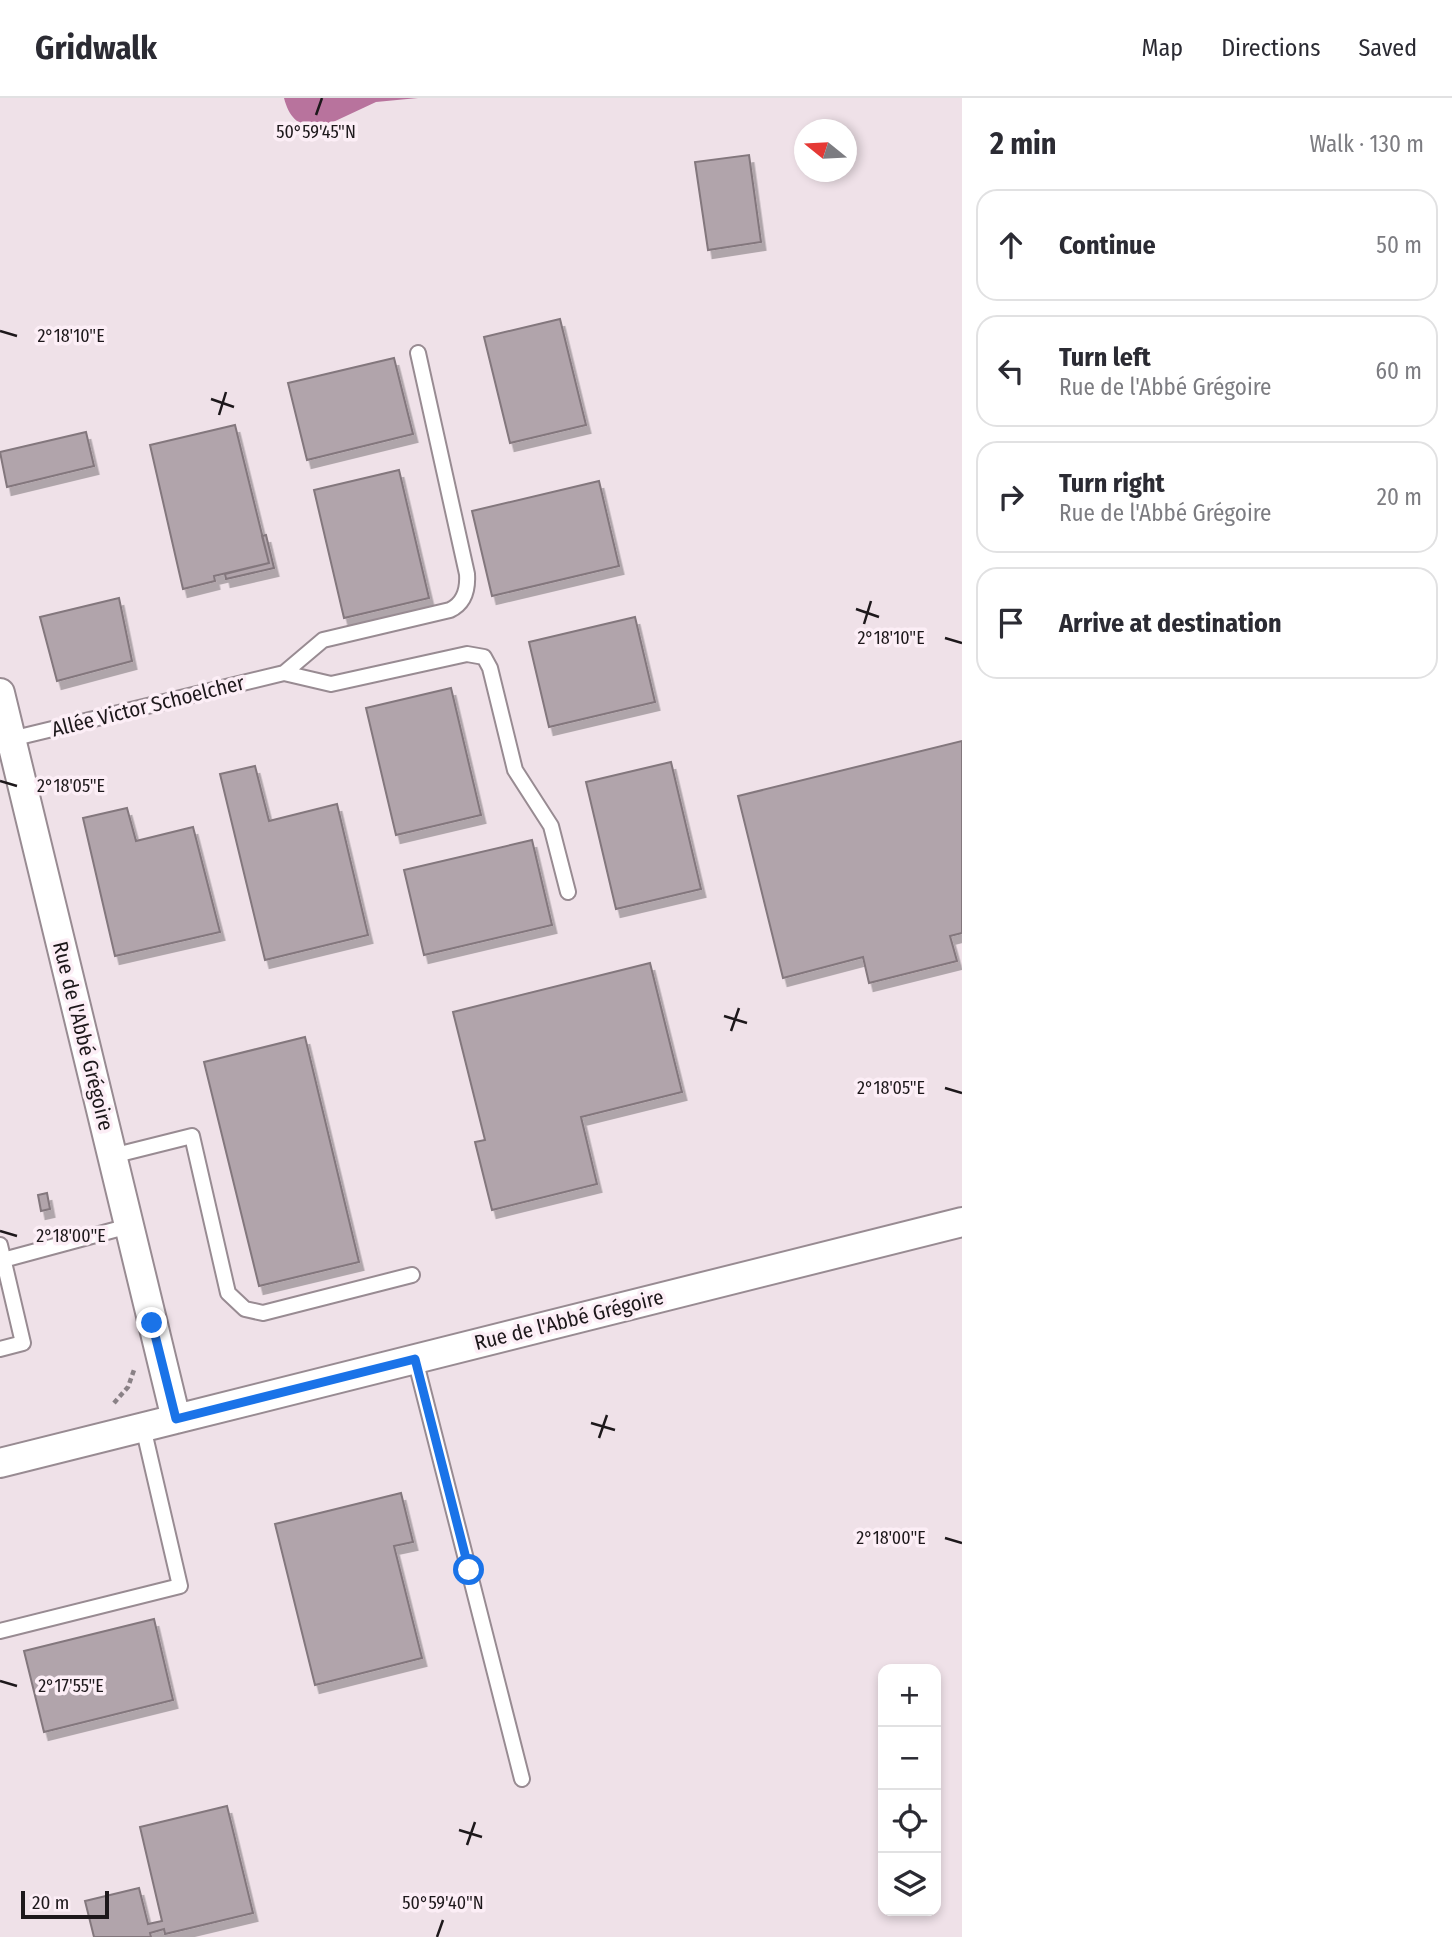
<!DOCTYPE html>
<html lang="en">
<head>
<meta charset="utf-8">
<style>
	body { margin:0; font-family:"Fira Sans Condensed",sans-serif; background:#f7f7f7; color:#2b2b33 }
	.controls { position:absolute; right:21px; bottom:21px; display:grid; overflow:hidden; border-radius:14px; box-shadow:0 4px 10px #0003 }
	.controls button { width:63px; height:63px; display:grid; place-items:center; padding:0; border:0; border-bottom:2px solid #e1e1e2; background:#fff; color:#2b2b33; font:35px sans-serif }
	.compass { position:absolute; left:794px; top:21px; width:63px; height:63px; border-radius:50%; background:#fff; box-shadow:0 4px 10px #0003; rotate:288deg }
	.scale { position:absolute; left:21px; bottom:18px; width:88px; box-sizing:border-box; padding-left:7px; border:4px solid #1d181b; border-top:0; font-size:19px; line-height:24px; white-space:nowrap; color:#1d181b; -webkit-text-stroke:5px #fceef6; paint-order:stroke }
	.stop { position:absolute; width:21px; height:21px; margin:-16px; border:5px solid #1a73e8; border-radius:50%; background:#fff }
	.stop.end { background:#1a73e8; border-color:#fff; box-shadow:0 2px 7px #0008 }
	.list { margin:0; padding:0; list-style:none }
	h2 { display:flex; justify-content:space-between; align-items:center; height:91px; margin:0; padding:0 28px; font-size:30px }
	h2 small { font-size:23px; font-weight:400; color:#7c7c81 }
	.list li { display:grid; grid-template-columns:46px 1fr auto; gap:21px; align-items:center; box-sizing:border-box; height:112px; margin:0 14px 14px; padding:0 14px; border:2px solid #e1e1e2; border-radius:21px }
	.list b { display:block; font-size:26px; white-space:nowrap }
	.list p { margin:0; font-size:23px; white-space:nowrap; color:#7c7c81 }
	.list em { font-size:23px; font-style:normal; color:#7c7c81 }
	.icon { flex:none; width:38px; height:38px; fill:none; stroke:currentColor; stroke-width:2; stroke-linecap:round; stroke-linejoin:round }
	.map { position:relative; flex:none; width:962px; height:1839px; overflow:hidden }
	header { display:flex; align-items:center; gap:42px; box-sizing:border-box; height:98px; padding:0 35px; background:#fff; border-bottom:2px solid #e1e1e2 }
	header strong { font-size:33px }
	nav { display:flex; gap:38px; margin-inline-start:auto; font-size:24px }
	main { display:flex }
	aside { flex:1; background:#fff }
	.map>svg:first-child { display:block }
	.water { fill:#b8739d }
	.building { fill:#b1a4ab; stroke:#83777d; stroke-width:2; filter:url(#shadow) }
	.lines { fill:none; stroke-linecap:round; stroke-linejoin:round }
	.lane-casing { stroke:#988b92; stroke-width:18 }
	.street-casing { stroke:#988b92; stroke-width:32 }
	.path { stroke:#8a8186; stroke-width:4.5; stroke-dasharray:5 3.5; stroke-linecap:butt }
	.lane { stroke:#fff; stroke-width:14 }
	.street { stroke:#fff; stroke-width:28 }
	.route { stroke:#1a73e8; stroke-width:9 }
	.ticks { fill:none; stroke:#1d181b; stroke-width:2.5 }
	.labels { text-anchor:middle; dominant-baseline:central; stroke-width:7; stroke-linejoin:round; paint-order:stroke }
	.street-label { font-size:21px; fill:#1d181b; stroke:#fceef6 }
	.ticks-label { font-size:18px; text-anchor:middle; fill:#1d181b; stroke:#fceef6; stroke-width:7; stroke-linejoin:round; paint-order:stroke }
</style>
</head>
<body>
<header>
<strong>Gridwalk</strong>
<nav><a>Map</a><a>Directions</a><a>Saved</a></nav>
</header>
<main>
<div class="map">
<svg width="962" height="1839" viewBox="0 0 962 1839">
	<defs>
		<filter id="shadow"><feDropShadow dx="4.5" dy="8" stdDeviation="0" flood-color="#0004"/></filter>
	</defs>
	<rect width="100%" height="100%" fill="#efe1e8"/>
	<!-- water -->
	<path class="water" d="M284 0H418L376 4 316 32C297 26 289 19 284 0Z"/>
	<!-- building -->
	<path class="building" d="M749 57 761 144 708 152 695 64Z
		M560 221 586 327 510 345 484 239Z
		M394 260 413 336 307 362 288 285Z
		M235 327 269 465 214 478 215 483 183 491 150 347Z
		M86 334 94 368 7 389 0 354Z
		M399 372 429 500 344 520 314 392Z
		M599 383 619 468 492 498 472 413Z
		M266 437 274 470 226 481 225 476 269 465 262 438Z
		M119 500 132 563 57 583 40 519Z
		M635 519 655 604 549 629 529 544Z
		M451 590 481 717 396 737 366 610Z
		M962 643V835L950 838 957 863 869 885 863 859 783 880 738 698Z
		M671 664 701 791 616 811 586 684Z
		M255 668 269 723 337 706 368 837 265 862 220 676Z
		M127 710 136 743 193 729 220 834 115 858 83 720Z
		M532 742 552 827 424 857 404 772Z
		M650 865 682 994 581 1019 597 1086 492 1112 475 1044 485 1042 453 914Z
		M305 939 359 1164 259 1188 204 964Z
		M47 1095 50 1111 41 1113 38 1097Z
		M401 1395 413 1444 394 1448 422 1560 315 1587 275 1426Z
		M154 1521 173 1602 44 1634 24 1553Z
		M227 1708 253 1815 165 1836 164 1831 150 1835 151 1839H94L85 1803 139 1790 148 1826 162 1823 140 1729Z"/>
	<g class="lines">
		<defs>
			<path id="lane" d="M418 255 467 476C468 491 465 505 450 512L323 542 284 575 331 586 467 556 484 559 490 570 515 672 551 728 568 794
				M11 641 284 575
				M112 1058 192 1038 228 1195 245 1211 263 1215 412 1177
				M0 1147 23 1245 0 1251
				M3 1162 129 1128
				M415 1261 522 1681
				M0 1533 180 1488 143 1329"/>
			<path id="street" d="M0 595 176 1321 0 1365
				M176 1321 962 1124"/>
		</defs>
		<!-- lane casing -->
		<use href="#lane" class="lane-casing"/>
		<!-- street casing -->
		<use href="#street" class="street-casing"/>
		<!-- path -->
		<path class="path" d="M114 1305 128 1289 134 1272"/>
		<!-- lane -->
		<use href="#lane" class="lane"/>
		<!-- street -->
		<use href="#street" class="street"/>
	</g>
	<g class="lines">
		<!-- route -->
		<path class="route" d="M152 1225 176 1321 415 1261 469 1472"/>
	</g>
	<!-- ticks -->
	<path class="ticks" d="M316 17 322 0M0 233 17 238M211 301 234 309M219 317 226 294M856 511 879 519M864 526 871 503M945 540 962 545M0 683 17 688M724 918 747 925M731 933 739 910M945 990 962 995M0 1133 17 1138M591 1325 615 1332M599 1340 607 1317M945 1440 962 1445M0 1583 17 1588M459 1732 482 1739M467 1747 475 1724M437 1839 443 1822"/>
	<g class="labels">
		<!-- street labels -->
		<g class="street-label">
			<text transform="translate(148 608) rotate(-14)">Allée Victor Schoelcher</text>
			<text transform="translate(83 938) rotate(76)">Rue de l'Abbé Grégoire</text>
			<text transform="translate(569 1222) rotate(-14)">Rue de l'Abbé Grégoire</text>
		</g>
	</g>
	<g class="ticks-label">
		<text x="316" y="40">50°59'45"N</text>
		<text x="71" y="244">2°18'10"E</text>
		<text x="891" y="546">2°18'10"E</text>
		<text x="71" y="694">2°18'05"E</text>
		<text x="891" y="996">2°18'05"E</text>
		<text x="71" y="1144">2°18'00"E</text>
		<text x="891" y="1446">2°18'00"E</text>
		<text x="71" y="1594">2°17'55"E</text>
		<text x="443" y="1811">50°59'40"N</text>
	</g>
</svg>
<div class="controls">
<button>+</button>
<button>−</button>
<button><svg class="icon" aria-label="locate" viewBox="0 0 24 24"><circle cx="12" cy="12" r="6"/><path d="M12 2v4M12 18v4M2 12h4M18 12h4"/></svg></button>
<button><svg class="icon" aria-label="layers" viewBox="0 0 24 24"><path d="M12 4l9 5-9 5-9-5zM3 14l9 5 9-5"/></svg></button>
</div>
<svg class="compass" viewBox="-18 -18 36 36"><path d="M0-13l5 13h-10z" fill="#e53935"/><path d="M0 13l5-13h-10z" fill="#7c7c81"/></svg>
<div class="scale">20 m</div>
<div class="stop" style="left:469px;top:1472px"></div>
<div class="stop end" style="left:152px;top:1225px"></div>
</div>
<aside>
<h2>2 min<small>Walk · 130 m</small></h2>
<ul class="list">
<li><svg class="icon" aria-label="ahead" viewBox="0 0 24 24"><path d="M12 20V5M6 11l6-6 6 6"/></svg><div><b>Continue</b></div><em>50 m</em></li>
<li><svg class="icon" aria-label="left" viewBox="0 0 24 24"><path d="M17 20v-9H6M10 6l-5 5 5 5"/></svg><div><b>Turn left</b><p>Rue de l'Abbé Grégoire</p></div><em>60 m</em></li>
<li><svg class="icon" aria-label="right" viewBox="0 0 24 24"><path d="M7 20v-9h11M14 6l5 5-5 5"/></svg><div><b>Turn right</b><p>Rue de l'Abbé Grégoire</p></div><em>20 m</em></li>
<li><svg class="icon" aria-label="arrive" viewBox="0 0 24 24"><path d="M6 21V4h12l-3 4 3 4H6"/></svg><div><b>Arrive at destination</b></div></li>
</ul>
</aside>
</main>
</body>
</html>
